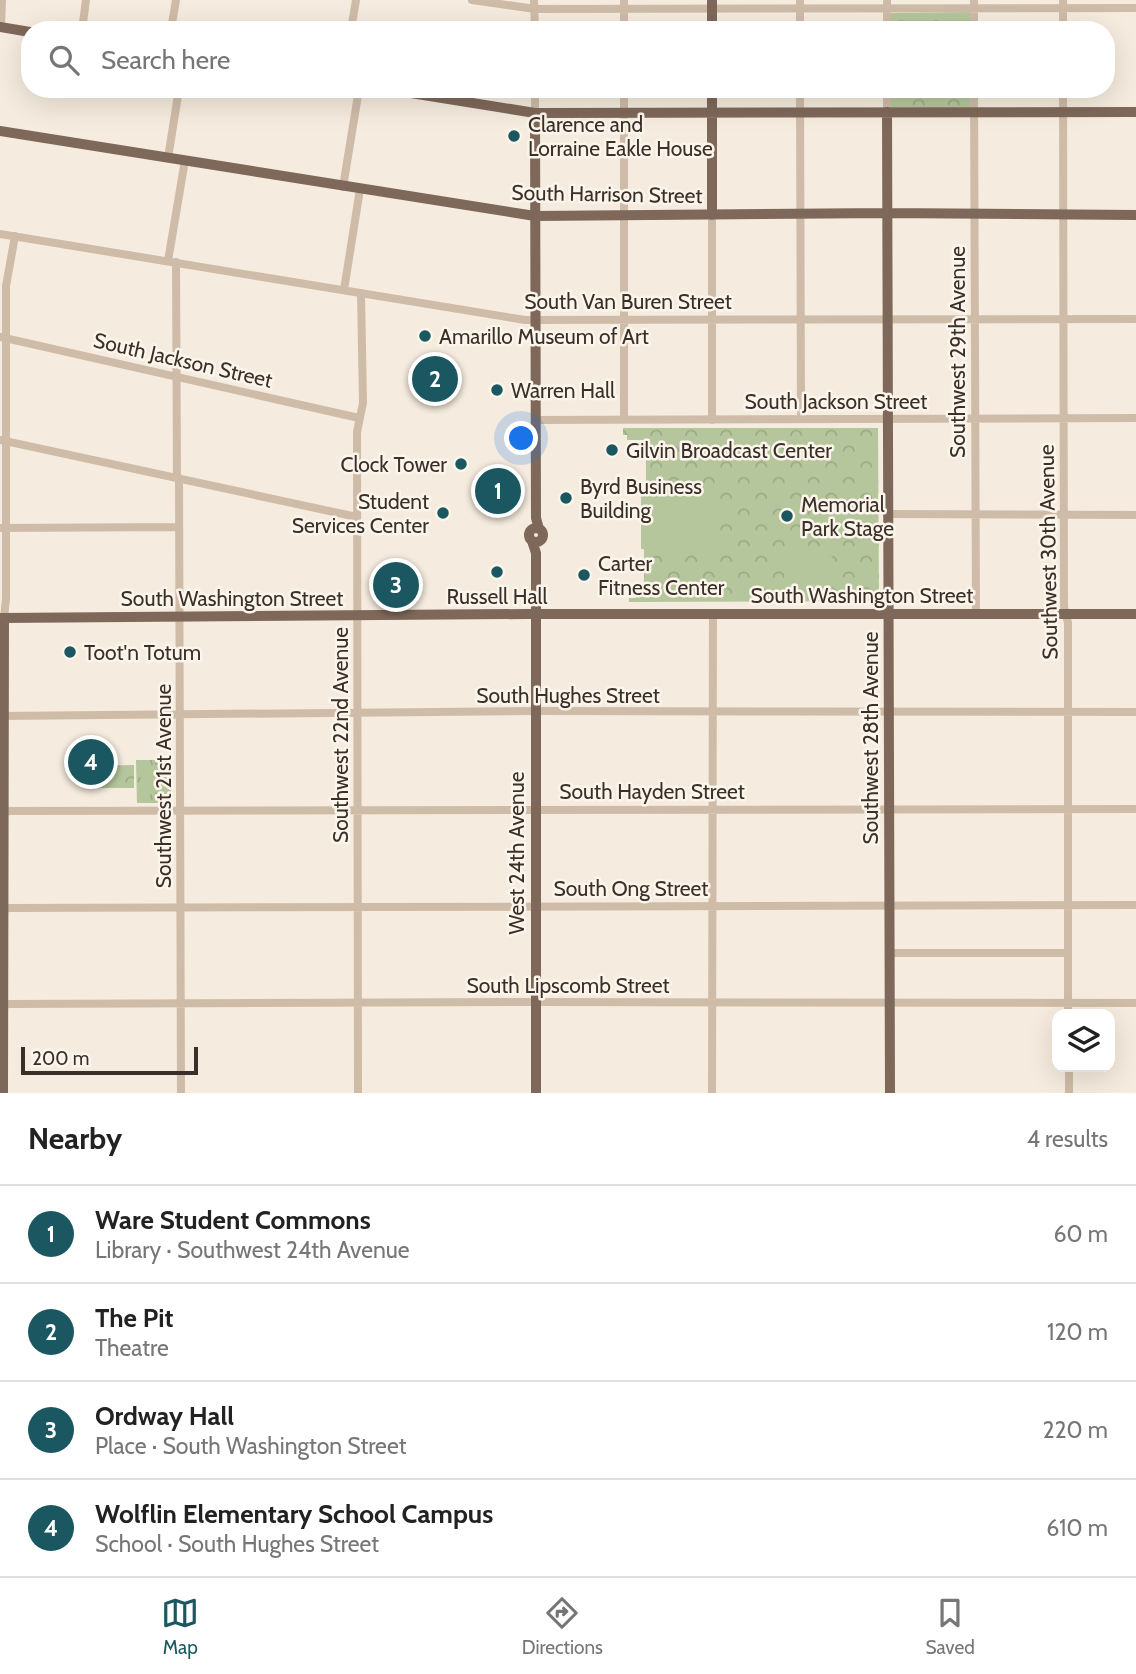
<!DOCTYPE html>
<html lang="en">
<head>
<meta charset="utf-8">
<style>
	body { margin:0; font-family:Cabin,sans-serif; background:#f2f2f2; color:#222 }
	.controls { position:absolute; right:21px; bottom:21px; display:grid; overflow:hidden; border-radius:14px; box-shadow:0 7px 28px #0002 }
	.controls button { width:63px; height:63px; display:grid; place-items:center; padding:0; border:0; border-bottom:2px solid #e0e0e0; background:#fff; color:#222; font:35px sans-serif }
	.scale { position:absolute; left:21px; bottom:18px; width:177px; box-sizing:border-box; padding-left:7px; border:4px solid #3b3029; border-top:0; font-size:19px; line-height:24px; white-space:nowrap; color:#3b3029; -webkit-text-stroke:5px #fcf5eb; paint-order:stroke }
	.you { position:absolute; left:522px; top:439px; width:24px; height:24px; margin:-18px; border:5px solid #fff; border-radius:50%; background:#1a73e8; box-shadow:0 0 0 10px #1a73e833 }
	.badge { display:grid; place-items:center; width:46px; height:46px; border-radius:50%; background:#1a5760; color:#fff; font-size:23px; font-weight:700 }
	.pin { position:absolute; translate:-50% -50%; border:4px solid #fff; box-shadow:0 2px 7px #0006 }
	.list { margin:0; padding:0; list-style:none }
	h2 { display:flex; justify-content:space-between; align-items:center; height:91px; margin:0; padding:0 28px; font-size:30px }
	h2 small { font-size:23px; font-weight:400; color:#767676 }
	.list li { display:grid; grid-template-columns:46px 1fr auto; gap:21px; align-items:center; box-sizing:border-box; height:98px; padding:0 28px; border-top:2px solid #e0e0e0 }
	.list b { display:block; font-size:26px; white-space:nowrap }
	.list p { margin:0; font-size:23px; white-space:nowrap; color:#767676 }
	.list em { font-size:23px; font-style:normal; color:#767676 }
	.icon { flex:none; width:38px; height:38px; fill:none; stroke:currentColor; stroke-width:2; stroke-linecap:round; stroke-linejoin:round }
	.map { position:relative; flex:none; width:1136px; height:1093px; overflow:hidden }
	.search { position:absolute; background:#fff; box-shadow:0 7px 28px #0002; left:21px; right:21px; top:21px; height:77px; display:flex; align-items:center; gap:18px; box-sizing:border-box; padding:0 24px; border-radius:28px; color:#767676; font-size:26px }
	.sheet { height:483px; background:#fff }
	nav { display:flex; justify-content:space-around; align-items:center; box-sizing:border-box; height:98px; border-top:2px solid #e0e0e0; background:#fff; font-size:19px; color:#767676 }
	nav a { display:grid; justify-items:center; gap:4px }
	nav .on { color:#1a5760 }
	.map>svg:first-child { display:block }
	.grass { fill:url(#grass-tufts) }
	.park { fill:url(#park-crowns) }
	.pitch { fill:#b5c69c }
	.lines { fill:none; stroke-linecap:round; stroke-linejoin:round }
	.minor { stroke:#cebca8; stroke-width:8 }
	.major { stroke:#7e6859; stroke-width:10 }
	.poi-dot { fill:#1a5760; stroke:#fcf5eb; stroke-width:2.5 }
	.labels { text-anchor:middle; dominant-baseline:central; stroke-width:5; stroke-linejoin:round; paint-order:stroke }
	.poi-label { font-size:21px; fill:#3b3029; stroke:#fcf5eb; text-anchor:start }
	.street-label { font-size:21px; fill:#3b3029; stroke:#fcf5eb }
</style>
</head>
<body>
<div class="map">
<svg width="1136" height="1093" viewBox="0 0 1136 1093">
	<defs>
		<pattern id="grass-tufts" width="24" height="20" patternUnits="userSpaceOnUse" patternTransform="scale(1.75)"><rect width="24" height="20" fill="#b5c69c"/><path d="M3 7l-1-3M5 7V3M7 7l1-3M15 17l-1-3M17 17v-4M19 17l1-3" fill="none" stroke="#9daa86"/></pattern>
		<pattern id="park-crowns" width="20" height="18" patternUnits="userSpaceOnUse" patternTransform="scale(1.75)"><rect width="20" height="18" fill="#b5c69c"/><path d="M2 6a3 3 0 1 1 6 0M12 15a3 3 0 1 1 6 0" fill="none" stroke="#9daa86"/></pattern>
	</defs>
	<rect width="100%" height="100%" fill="#f5ebde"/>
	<!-- grass -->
	<path class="grass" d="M136 760H171V803H137Z"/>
	<!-- park -->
	<path class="park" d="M970 12V30H889V13Z
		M889 89H970V108H889Z
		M623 428H878L879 601 629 602V598H636V591L644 590V549H641V487L646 486V440H627V435H623Z
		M134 765V788H93V766Z"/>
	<!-- pitch -->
	<path class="pitch" d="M641 487 715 488V550L641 549Z
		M784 555 832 556V595H784Z"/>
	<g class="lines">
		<!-- minor -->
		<path class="minor" d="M472 0 535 9 1136 8
			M534 0 535 30
			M624 0V30
			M887 0V30
			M974 0V30
			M1063 0V30
			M1 27 2 0
			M82 30 86 0
			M171 30 176 0
			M351 30 356 0
			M800 30V0
			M535 89V113
			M624 89V419
			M800 89 801 419
			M887 89V112
			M974 89 976 614
			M1063 89 1064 607 1068 623V1014
			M168 158 179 89
			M343 187 359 89
			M712 215V420
			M0 234 525 320 1136 319
			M168 261 185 160
			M176 262 177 477
			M344 290 360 189
			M0 337 359 418
			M536 420 1136 418
			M0 440 357 517
			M179 478 181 1093
			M887 514 1136 515
			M0 528 179 527
			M4 618 6 599V286L15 236
			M2 716 535 711 1136 712
			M0 813 9 811 1136 809
			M0 910 9 908 1136 905
			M890 953H1068
			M0 1006 9 1004 536 1002 1136 1003
			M1069 1067V1093
			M358 1093 357 432 363 403 361 293
			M712 1093 713 614"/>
		<!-- major -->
		<path class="major" d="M0 27 30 32
			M712 30V0
			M386 89 535 113 1136 112
			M887 112 890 1093
			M535 113 536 518 539 529
			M0 131 535 216 887 213 1136 215
			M712 215V89
			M529 535a7 7 0 1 1 14 0a7 7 0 1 1-14 0Z
			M532 541 536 553V1093
			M0 618 525 614H1136
			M3 1093 4 618"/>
	</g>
	<!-- markers -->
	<g class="poi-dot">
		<circle cx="514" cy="136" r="7"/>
		<circle cx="425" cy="336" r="7"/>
		<circle cx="497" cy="390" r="7"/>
		<circle cx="612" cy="450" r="7"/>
		<circle cx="461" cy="464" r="7"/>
		<circle cx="566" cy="498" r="7"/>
		<circle cx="443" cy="513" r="7"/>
		<circle cx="787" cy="516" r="7"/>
		<circle cx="497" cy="572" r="7"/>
		<circle cx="584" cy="575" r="7"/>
		<circle cx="70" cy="652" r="7"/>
	</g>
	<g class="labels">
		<!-- poi labels -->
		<g class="poi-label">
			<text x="528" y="124">Clarence and<tspan x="528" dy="24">Lorraine Eakle House</tspan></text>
			<text x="439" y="336">Amarillo Museum of Art</text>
			<text x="511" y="390">Warren Hall</text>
			<text x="626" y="450">Gilvin Broadcast Center</text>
			<text x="447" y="464" text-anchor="end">Clock Tower</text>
			<text x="580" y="486">Byrd Business<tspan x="580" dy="24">Building</tspan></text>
			<text x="429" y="501" text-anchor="end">Student<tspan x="429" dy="24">Services Center</tspan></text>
			<text x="801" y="504">Memorial<tspan x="801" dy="24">Park Stage</tspan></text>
			<text x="598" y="563">Carter<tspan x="598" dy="24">Fitness Center</tspan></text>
			<text x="497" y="596" text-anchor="middle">Russell Hall</text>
			<text x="84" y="652">Toot'n Totum</text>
		</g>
		<!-- street labels -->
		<g class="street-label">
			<text transform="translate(607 194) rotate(1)">South Harrison Street</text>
			<text x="628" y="301">South Van Buren Street</text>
			<text transform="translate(957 352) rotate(-90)">Southwest 29th Avenue</text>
			<text transform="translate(183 360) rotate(13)">South Jackson Street</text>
			<text x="836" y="401">South Jackson Street</text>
			<text transform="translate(1048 552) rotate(-91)">Southwest 30th Avenue</text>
			<text x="862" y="595">South Washington Street</text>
			<text x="232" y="598">South Washington Street</text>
			<text x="568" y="695">South Hughes Street</text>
			<text transform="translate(340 735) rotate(-90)">Southwest 22nd Avenue</text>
			<text transform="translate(870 738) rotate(-90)">Southwest 28th Avenue</text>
			<text transform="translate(163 786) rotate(-90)">Southwest 21st Avenue</text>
			<text x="652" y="791">South Hayden Street</text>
			<text transform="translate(516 853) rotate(-90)">West 24th Avenue</text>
			<text x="631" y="888">South Ong Street</text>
			<text x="568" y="985">South Lipscomb Street</text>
		</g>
	</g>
</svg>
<div class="controls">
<button><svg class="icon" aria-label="layers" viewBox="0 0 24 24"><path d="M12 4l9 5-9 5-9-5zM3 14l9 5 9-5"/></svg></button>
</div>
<div class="scale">200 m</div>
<div class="you"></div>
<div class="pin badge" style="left:498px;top:491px">1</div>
<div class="pin badge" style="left:435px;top:379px">2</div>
<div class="pin badge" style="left:396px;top:585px">3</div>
<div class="pin badge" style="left:91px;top:762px">4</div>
<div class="search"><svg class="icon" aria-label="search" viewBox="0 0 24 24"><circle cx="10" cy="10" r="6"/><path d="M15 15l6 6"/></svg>Search here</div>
</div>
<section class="sheet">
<h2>Nearby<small>4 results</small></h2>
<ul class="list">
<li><span class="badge">1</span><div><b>Ware Student Commons</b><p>Library · Southwest 24th Avenue</p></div><em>60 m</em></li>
<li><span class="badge">2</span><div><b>The Pit</b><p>Theatre</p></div><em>120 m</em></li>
<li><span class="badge">3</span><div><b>Ordway Hall</b><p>Place · South Washington Street</p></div><em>220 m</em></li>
<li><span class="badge">4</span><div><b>Wolflin Elementary School Campus</b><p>School · South Hughes Street</p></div><em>610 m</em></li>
</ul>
</section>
<nav>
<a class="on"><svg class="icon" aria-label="map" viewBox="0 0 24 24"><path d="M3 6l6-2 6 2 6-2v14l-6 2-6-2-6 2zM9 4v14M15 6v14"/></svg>Map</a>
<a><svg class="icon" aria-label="directions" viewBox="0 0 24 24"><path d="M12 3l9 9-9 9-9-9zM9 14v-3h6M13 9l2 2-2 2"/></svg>Directions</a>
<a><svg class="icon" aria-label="saved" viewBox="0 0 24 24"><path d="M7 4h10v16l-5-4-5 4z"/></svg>Saved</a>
</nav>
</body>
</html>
